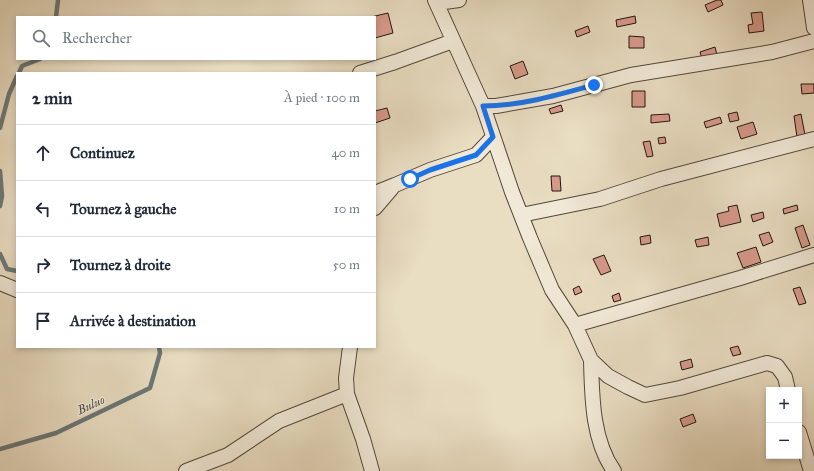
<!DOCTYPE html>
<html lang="fr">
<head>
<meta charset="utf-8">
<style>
	body { margin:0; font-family:"IM FELL Great Primer",serif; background:#f6f6f7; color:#1f2937 }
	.controls { position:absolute; right:12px; bottom:12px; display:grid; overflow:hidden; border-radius:0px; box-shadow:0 2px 6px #0003 }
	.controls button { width:36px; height:36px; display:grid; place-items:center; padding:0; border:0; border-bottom:1px solid #e0e1e3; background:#fff; color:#1f2937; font:20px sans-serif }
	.stop { position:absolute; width:12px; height:12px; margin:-9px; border:3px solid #1a73e8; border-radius:50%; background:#fff }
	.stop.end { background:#1a73e8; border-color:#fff; box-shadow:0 1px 4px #0008 }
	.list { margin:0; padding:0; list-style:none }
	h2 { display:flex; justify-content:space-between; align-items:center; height:52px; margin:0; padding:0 16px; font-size:17px }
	h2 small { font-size:13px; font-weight:400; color:#747a83 }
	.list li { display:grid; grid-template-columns:26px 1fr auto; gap:12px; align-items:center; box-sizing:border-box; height:56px; padding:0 16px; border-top:1px solid #e0e1e3 }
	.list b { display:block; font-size:15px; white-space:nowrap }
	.list em { font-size:13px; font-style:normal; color:#747a83 }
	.icon { flex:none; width:22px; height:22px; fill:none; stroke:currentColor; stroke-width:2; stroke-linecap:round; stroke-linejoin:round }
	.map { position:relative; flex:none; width:814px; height:471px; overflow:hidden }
	.search { position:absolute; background:#fff; box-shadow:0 2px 6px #0003; left:16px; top:16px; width:360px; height:44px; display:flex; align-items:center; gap:10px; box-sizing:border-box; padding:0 14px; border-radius:0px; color:#747a83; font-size:15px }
	.panel { position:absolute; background:#fff; box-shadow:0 2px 6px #0003; left:16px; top:72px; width:360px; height:276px; border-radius:0px }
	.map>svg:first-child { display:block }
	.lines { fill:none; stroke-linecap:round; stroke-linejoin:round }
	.stream { stroke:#6a7877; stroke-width:4.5 }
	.building { fill:#d89a8b; stroke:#211510 }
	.minor-casing { stroke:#53473c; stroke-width:16 }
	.minor { stroke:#f1e9d7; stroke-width:14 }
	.route { stroke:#1a73e8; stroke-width:5 }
	.labels { text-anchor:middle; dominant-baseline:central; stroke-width:3; stroke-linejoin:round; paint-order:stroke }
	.water-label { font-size:12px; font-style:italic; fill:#4b4f4c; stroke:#f1e9d7 }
</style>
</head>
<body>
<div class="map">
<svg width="814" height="471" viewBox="0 0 814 471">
	<rect width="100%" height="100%" fill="#e9ddc2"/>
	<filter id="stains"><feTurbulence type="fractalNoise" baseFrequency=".005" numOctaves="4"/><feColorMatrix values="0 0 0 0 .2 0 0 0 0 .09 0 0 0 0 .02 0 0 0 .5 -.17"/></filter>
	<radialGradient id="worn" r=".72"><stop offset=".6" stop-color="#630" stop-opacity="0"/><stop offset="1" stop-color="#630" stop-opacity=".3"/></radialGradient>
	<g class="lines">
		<!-- stream -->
		<path class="stream" d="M56 17 58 0
			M19 73 22 66 40 59
			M0 128 9 94 17 76
			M0 171 2 196 0 206
			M0 254 7 269 17 271
			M0 449 56 433 150 388 160 353 159 347"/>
	</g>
	<!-- building -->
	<path class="building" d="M717 0H721L723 5 708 12 705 5Z
		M762 12 764 31 749 33 748 25 753 24 751 13Z
		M388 13 393 33 375 38V17H371Z
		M635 16 636 23 617 27 616 20Z
		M588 26 590 32 577 37 575 31Z
		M629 36 644 37V48H629Z
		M715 47 717 55 702 59 700 52Z
		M523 61 528 74 515 79 510 66Z
		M801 84H814V93L802 94Z
		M632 91H645V107H632Z
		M561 105 563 111 551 114 549 109Z
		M387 108 390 118 375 123V111Z
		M737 112 739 120 730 122 728 114Z
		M669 114 670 121 651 123V115Z
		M801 114 805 135 797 137 794 116Z
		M720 117 722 123 706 128 704 122Z
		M753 122 757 134 741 139 737 127Z
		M665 137 666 143 659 144 658 138Z
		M650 141 653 156 647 157 643 142Z
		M551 176H560L561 191H552Z
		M737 205 741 222 720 227 717 214 729 211 728 207Z
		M797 205 798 210 784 214 783 209Z
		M763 212 764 218 753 222 751 215Z
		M803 225 810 245 802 248 795 228Z
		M769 232 773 242 763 246 759 235Z
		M650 235 651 243 641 245 640 237Z
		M708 237 709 245 697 247 695 240Z
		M756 247 761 262 743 268 737 253Z
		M604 255 611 271 601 275 593 259Z
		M579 286 582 292 575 295 573 289Z
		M800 287 806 303 799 305 793 289Z
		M619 293 621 300 614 302 612 296Z
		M738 346 741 354 733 356 730 348Z
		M691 359 693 367 682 370 680 362Z
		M693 414 696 422 683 427 680 419Z"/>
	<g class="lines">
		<defs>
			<path id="minor" d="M435 0 483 106 512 192 530 238 552 290 575 325 591 360 608 376 628 387 645 395 680 388 767 363 777 366 785 377 788 390
				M810 0 814 28
				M437 3 459 0
				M360 73 395 62 453 41
				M483 106H496L553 96 631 75 772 52 814 41
				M375 193 395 185 430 170 476 155 493 137
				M375 208 392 188
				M521 215 600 199 661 179 814 139
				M0 283 17 290
				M575 325 740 278 814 255
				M350 347 346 378 347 394 363 439 372 471
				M591 360C592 396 592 440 614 471
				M799 432 811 471
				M186 471 228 455 279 421 347 394"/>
		</defs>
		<!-- minor casing -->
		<use href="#minor" class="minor-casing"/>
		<!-- minor -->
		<use href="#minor" class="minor"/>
	</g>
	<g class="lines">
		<!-- route -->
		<path class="route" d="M410 179 430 170 476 155 493 137 483 106C520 106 558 95 594 85"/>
	</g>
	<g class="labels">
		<!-- water labels -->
		<g class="water-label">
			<text transform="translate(91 405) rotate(-25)">Buluo</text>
		</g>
	</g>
	<rect width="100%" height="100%" filter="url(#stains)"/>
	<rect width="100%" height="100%" fill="url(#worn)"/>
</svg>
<div class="controls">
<button>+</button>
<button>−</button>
</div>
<div class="stop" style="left:410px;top:179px"></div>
<div class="stop end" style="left:594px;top:85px"></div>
<div class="search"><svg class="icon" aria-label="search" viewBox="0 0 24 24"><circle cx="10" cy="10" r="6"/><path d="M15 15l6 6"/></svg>Rechercher</div>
<section class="panel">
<h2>2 min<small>À pied · 100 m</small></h2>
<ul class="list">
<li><svg class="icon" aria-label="ahead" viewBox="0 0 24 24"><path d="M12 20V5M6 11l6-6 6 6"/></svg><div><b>Continuez</b></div><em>40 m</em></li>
<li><svg class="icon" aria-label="left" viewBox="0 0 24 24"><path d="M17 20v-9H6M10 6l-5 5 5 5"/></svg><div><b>Tournez à gauche</b></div><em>10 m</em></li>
<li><svg class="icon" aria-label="right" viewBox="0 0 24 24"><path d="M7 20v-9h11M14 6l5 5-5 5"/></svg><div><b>Tournez à droite</b></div><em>50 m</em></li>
<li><svg class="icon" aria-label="arrive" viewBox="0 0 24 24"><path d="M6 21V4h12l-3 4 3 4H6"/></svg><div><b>Arrivée à destination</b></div></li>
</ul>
</section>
</div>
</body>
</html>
